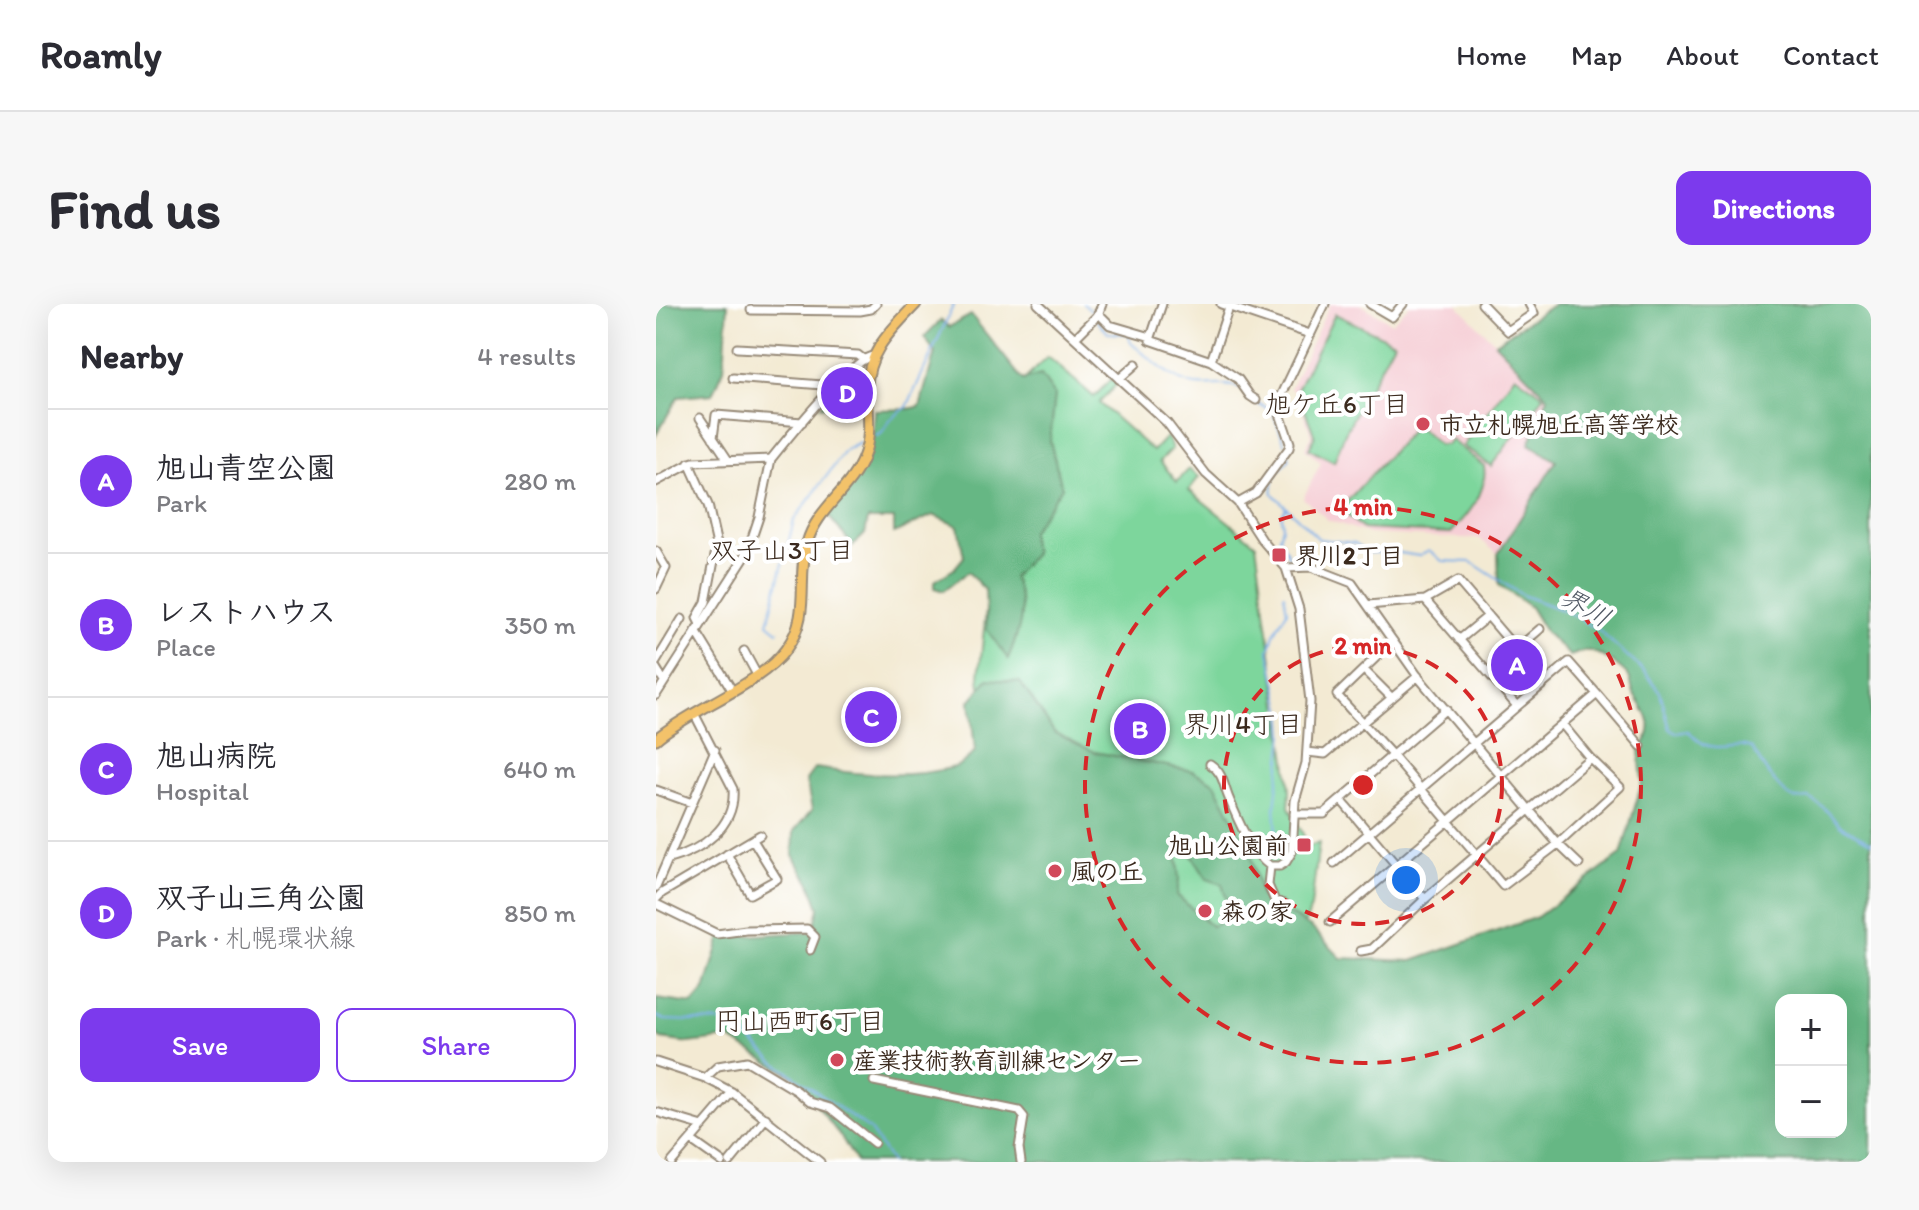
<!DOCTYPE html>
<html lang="en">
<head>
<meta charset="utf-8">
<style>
	body { margin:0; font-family:Itim,"Klee One",sans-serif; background:#f7f7f7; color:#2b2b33 }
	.controls { position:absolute; right:24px; bottom:24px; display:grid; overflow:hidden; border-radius:16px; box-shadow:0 8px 32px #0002 }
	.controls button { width:72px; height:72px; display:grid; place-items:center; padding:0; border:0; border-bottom:2px solid #e1e1e2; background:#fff; color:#2b2b33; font:40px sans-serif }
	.you { position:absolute; left:750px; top:576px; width:28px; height:28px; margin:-20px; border:6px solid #fff; border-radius:50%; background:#1a73e8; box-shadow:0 0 0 12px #1a73e833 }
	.badge { display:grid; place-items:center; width:52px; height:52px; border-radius:50%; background:#7c3aed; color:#fff; font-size:26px; font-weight:700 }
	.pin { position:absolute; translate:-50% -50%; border:4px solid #fff; box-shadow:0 2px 8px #0006 }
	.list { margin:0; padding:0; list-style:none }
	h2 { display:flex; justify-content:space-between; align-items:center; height:104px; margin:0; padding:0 32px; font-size:34px }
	h2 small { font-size:26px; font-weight:400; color:#7c7c81 }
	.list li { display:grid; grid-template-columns:52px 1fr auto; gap:24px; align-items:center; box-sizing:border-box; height:144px; padding:0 32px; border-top:2px solid #e1e1e2 }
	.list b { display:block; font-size:30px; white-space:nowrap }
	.list p { margin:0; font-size:26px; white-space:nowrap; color:#7c7c81 }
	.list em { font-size:26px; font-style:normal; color:#7c7c81 }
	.actions { display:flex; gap:16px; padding:24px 32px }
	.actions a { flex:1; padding:18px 0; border:2px solid #7c3aed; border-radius:16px; text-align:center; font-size:28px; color:#7c3aed }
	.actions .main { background:#7c3aed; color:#fff }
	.map { position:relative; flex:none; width:1215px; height:858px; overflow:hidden; border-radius:16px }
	header { display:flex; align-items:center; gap:48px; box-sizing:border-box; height:112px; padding:0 40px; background:#fff; border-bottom:2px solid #e1e1e2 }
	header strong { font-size:38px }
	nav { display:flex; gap:44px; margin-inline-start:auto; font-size:28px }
	.intro { display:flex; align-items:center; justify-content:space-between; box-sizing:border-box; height:192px; padding:0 48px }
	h1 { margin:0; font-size:56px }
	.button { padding:20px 36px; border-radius:16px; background:#7c3aed; color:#fff; font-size:28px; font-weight:700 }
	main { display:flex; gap:48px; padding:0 48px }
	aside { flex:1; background:#fff; border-radius:16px; box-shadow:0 8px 32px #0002 }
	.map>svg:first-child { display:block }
	.built { fill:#f6cfd6 }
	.green { fill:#7dd69c; stroke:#5c805d; stroke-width:2 }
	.forest { fill:#66b784; stroke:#507051; stroke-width:2; fill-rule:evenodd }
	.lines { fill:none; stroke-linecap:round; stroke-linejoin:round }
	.stream { stroke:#7cafe9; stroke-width:2 }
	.minor-casing { stroke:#978a78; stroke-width:11 }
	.major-casing { stroke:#978a78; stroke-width:13 }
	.minor { stroke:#fff; stroke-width:7 }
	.major { stroke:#f3c26a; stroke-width:9 }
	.ring { fill:none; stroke:#d62828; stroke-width:4; stroke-dasharray:14 10 }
	.poi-dot { fill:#d1495b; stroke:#fff; stroke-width:3 }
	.labels { text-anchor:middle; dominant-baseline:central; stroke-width:8; stroke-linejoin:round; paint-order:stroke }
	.poi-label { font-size:24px; font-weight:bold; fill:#3b2a1e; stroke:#fff; text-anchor:start }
	.neighbourhood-label { font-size:26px; fill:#3b2a1e; stroke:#fff }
	.water-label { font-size:26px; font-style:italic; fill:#525965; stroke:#fff }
	.centre { fill:#d62828; stroke:#fff; stroke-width:4 }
	.ring-label { font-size:24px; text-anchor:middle; font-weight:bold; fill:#d62828; stroke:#fff; stroke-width:8; stroke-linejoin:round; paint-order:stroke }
</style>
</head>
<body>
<header>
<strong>Roamly</strong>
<nav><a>Home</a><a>Map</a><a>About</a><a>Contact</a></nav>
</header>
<div class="intro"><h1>Find us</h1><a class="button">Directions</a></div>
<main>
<aside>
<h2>Nearby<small>4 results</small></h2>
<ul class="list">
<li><span class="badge">A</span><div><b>旭山青空公園</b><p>Park</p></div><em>280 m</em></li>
<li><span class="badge">B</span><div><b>レストハウス</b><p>Place</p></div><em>350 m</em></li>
<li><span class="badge">C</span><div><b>旭山病院</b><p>Hospital</p></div><em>640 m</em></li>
<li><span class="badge">D</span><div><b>双子山三角公園</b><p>Park · 札幌環状線</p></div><em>850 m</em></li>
</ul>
<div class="actions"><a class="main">Save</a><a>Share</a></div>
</aside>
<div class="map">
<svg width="1215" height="858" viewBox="0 0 1215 858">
	<rect width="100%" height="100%" fill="#fff"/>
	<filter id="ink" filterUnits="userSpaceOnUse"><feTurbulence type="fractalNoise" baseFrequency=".0125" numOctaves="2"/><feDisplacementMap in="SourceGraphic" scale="16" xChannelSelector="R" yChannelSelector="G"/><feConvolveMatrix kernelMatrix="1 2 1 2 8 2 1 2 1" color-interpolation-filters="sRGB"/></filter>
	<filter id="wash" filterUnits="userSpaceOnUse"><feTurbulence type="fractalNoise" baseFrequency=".006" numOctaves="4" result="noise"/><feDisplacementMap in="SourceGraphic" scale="32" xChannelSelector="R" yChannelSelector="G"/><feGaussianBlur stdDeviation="1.8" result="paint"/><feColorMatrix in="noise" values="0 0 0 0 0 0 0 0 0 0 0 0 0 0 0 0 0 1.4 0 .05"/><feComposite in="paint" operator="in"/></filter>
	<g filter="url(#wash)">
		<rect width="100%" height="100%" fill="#f3ead3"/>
		<!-- built -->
		<path class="built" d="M674 0H704L736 19 754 0H801L893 93 873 139 900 157 842 250 824 235 714 230 672 216 647 194 665 159 649 145 656 132 639 87 634 85Z"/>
		<!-- green -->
		<path class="green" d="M679 10 738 38 689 129 678 158 653 145 659 133 641 85Z
			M392 53 438 93 455 75 461 80 443 99 497 147 511 132 516 145 504 157 521 178 533 165 543 173 533 186 600 240 634 486 633 503 653 542 663 539 655 603 646 630 637 732 330 445 323 372 336 249 367 77Z
			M205 60 207 103 164 102Z
			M859 71 888 92 835 162 807 142Z
			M760 121 782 141H790L795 136 828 162C832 188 812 211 795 229L707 225 684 205Z"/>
		<!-- forest -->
		<path class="forest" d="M0 0H72L68 65 57 90 22 93 0 131Z
			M898 0H1215V858H200L187 836 141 775 72 734 33 739 5 735 0 728V695L37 700 49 686 65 633 157 628 163 604 154 579 137 551 138 527 156 506 150 476 159 464C203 471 255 475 299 463 306 461 313 453 319 448L314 397 332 375 364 378 399 429 439 448 537 467 559 479 594 548 605 593 656 624 685 654 756 657 881 613 965 551 986 478 983 446C1002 424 992 411 979 391 975 385 976 378 973 373 967 364 947 351 937 348 928 344 922 350 914 352L890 329 874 303 843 281 842 250 900 157 873 140 892 93 839 39ZM519 535H525L551 575 566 580 571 598 570 617 555 622 521 591 523 576ZM1125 696H1185V828H1125Z
			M315 11 367 76 385 71 399 91 394 137 406 183 374 229 378 250 357 273C372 305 364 324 352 355L331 326 329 286 312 268 287 287 279 284V277L298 265 308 253 302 222 277 211 238 229V215H212L209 230 197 242 170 209C206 170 217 161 219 106 234 104 250 108 264 102L279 48 268 33 285 16 293 23Z"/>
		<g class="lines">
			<!-- stream -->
			<path class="stream" d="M427 0 438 8
				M441 16 452 29 472 30 475 39C493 53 515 77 539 81 554 83 569 78 584 84
				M600 99 616 106 629 140
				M220 132 226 129 235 115 251 103 298 0
				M633 149V156C623 165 614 176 617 190L663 235 699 239 713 249 738 248 763 252 773 246 786 257 815 258 866 291 911 308 941 325 989 368 1004 388 1014 425 1021 429 1032 427C1037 431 1042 437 1048 440 1063 448 1081 437 1096 444 1102 456 1126 493 1140 495 1144 496 1149 494 1153 494L1167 503 1184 521 1215 538
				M630 203 625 211 626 222 623 233 633 253
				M122 327 112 319 138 216 190 146 204 139
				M618 555 621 531 619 503 628 430 626 404 613 347 618 330 631 307 628 290
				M0 712 9 716 69 718 84 726 116 756 214 826 235 858"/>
		</g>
	</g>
	<g filter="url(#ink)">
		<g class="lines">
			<defs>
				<path id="minor" d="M382 0 511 119 550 170 582 199 606 236 630 264 643 305 654 397 650 459 639 497 636 548 630 558 624 562H614C595 549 581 514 572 492 567 479 567 469 554 460
					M506 0 494 36 555 57 574 0
					M565 0 654 30
					M714 0 736 13 747 0
					M826 0 852 27 878 9 873 0
					M95 6 204 7 215 5 220 0
					M442 9 454 21 495 33
					M419 34 442 11 446 0
					M81 44 202 51 207 55
					M555 57 582 75 594 92 600 96
					M77 74 179 82
					M463 75 480 60
					M44 114 72 156
					M57 134 60 111 146 118
					M33 159 52 201 61 241 50 298 41 314 44 320
					M0 178 37 158 115 155C131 135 195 55 217 52
					M582 199 600 189 633 144 634 139 621 101 669 0
					M0 247 10 264 0 285
					M630 264 655 263 696 279 763 374 902 540 923 560
					M769 296 802 277 860 345
					M712 301 769 296 861 402
					M40 327 76 386
					M803 336 832 312
					M737 337 681 391 737 452 847 582 902 540 964 483 934 454 906 420
					M88 347 101 371
					M0 358 26 315
					M0 364 8 377
					M708 366 736 394
					M833 369 884 325
					M941 390 985 442
					M0 391 91 249 103 213 115 155
					M651 448 669 450 762 372
					M0 486 36 499
					M685 496 769 595
					M638 510H668L790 405
					M71 550 94 590 121 575 97 536
					M13 555C46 546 80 523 77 485L38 409
					M614 562 612 581 619 597 629 600
					M0 583 59 446
					M0 595 6 589 104 531
					M0 600 61 630 90 626 151 625 159 633 154 646
					M674 618 941 390 913 358 678 559
					M705 647 716 645 769 595 934 454
					M0 758 49 774 76 788 164 858
					M49 774 62 762 91 757 141 787 154 798 174 804 218 839
					M218 777 363 807 368 813 363 844 365 858
					M0 808 47 822
					M35 836 66 858
					M16 858 76 788
					M74 858 110 814"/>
				<path id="major" d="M0 435C35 405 106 380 130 345 156 310 140 276 151 239 161 204 194 187 207 154 216 132 212 110 211 87 210 49 235 26 260 0"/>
			</defs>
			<!-- minor casing -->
			<use href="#minor" class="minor-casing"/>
			<!-- major casing -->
			<use href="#major" class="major-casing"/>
			<!-- minor -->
			<use href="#minor" class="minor"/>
			<!-- major -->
			<use href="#major" class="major"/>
		</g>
	</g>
	<!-- distance rings -->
	<g class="ring">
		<circle cx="707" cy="481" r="139"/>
		<circle cx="707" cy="481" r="278"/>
	</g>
	<!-- markers -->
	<g class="poi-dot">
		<circle cx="767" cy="120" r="8"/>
		<rect x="615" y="243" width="16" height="16" rx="4"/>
		<rect x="640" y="533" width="16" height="16" rx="4"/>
		<circle cx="399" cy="567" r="8"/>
		<circle cx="549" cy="607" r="8"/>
		<circle cx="181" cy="756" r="8"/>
	</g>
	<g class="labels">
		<!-- poi labels -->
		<g class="poi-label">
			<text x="783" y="120">市立札幌旭丘高等学校</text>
			<text x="639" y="251">界川2丁目</text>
			<text x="632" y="541" text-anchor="end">旭山公園前</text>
			<text x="415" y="567">風の丘</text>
			<text x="565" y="607">森の家</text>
			<text x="197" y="756">産業技術教育訓練センター</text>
		</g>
		<!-- neighbourhood labels -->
		<g class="neighbourhood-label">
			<text x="681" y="100">旭ケ丘6丁目</text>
			<text x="126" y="246">双子山3丁目</text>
			<text x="587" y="420">界川4丁目</text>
			<text x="144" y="717">円山西町6丁目</text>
		</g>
		<!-- water labels -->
		<g class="water-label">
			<text transform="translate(930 303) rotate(30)">界川</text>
		</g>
	</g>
	<circle cx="707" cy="481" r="12" class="centre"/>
	<g class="ring-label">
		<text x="707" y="211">4 min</text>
		<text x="707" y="350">2 min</text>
	</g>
</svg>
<div class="controls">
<button>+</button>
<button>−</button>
</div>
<div class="you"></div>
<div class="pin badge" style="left:861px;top:361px">A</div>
<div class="pin badge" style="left:484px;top:425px">B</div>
<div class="pin badge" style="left:215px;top:413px">C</div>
<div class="pin badge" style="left:191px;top:89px">D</div>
</div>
</main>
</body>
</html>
